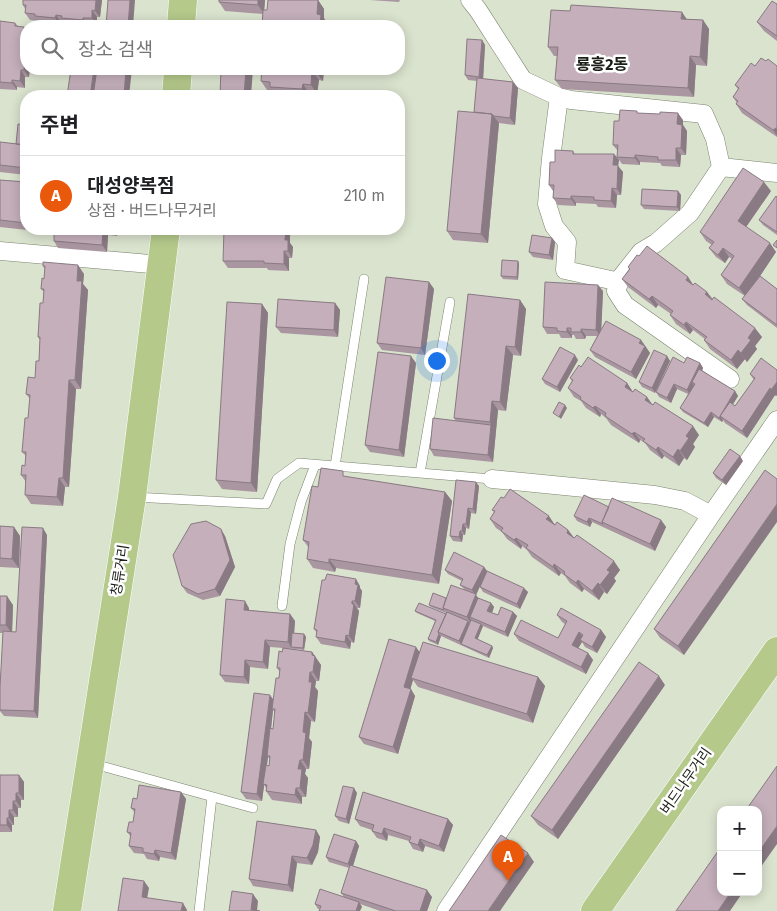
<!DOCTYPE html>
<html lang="ko">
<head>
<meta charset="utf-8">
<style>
	body { margin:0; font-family:"Fira Sans","Noto Sans KR",sans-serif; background:#f6f6f6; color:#202124 }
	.controls { position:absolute; right:15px; bottom:15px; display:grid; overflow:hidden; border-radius:10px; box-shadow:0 2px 12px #0003 }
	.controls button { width:45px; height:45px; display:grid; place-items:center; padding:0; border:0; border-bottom:1px solid #e0e0e0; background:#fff; color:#202124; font:25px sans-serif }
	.you { position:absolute; left:436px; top:360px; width:18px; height:18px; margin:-12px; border:4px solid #fff; border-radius:50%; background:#1a73e8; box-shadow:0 0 0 8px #1a73e833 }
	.badge { display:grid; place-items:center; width:32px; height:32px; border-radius:50%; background:#ea580c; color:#fff; font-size:16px; font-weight:700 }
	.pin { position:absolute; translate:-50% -41px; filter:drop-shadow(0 1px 2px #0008) }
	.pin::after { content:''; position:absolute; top:26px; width:18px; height:15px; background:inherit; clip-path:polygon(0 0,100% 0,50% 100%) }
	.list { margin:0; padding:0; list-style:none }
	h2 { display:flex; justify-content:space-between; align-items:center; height:65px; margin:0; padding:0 20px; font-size:21px }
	h2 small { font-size:16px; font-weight:400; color:#757577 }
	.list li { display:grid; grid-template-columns:32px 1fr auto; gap:15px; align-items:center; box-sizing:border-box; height:80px; padding:0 20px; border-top:1px solid #e0e0e0 }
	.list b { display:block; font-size:19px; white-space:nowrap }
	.list p { margin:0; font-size:16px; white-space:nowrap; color:#757577 }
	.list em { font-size:16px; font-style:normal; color:#757577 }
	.icon { flex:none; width:28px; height:28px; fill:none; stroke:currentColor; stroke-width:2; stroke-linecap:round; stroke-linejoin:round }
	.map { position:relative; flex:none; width:777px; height:911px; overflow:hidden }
	.search { position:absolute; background:#fff; box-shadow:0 2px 12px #0003; left:20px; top:20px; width:385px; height:55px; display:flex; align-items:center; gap:12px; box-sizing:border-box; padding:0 18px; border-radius:20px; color:#757577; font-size:19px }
	.panel { position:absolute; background:#fff; box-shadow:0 2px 12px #0003; left:20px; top:90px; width:385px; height:145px; border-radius:20px }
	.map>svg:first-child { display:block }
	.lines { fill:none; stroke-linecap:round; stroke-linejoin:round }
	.lane-casing { stroke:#7b836f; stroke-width:10 }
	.street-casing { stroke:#7b836f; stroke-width:19 }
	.primary-casing { stroke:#fff; stroke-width:29 }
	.lane { stroke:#fff; stroke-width:9 }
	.street { stroke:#fff; stroke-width:18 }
	.primary { stroke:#b5c98b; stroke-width:28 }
	.wall { fill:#a996a1; fill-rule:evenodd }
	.shaded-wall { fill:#897a83 }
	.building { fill:#c4afbb; stroke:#897a83 }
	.labels { text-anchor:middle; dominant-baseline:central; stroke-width:5; stroke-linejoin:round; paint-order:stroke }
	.street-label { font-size:14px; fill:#1b1e16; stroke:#fff }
	.quarter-label { font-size:16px; font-weight:bold; fill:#1b1e16; stroke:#fff }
</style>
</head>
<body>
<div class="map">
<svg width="777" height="911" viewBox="0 0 777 911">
	<rect width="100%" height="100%" fill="#dae3ce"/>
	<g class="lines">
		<defs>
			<path id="lane" d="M335 466 364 279
				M420 473 450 302
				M134 497 266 504 277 479 299 463 492 479
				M282 606 290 544 301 502 315 465
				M94 764 253 808
				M199 911 212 797"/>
			<path id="street" d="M470 0 478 10 523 80 559 97 571 100 704 114 715 139 721 167
				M559 97 551 158 547 204 554 226 567 242 565 270 620 282
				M0 251 162 265
				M730 379 625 305 616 291 622 276 641 252 656 243 690 213 721 167 777 173
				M492 479 655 495 685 501 711 515
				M446 911 711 515 777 420"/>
			<path id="primary" d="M181 26 183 0
				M176 96 178 69
				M67 911 132 497 166 229
				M595 911 777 651"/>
		</defs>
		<!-- lane casing -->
		<use href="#lane" class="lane-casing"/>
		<!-- street casing -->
		<use href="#street" class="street-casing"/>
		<!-- primary casing -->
		<use href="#primary" class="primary-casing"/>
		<!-- lane -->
		<use href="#lane" class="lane"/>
		<!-- street -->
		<use href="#street" class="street"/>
		<!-- primary -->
		<use href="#primary" class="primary"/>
	</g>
	<!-- wall -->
	<path class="wall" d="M102 0 100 17H97V25H88V26L66 25 64 23 61 22 60 25 40 23 38 21 30 20 25 13V9L23 5Z
		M265 0 264 10H267L318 0 324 9V18L327 24V26H262L263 14 225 11 219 2Z
		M370 0H400L399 2Z
		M777 4V41L764 31 757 22Z
		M570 11 703 20 709 29 707 66 696 65 694 97 562 89 555 80 557 56H554L548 47Z
		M0 21 15 23 18 26 29 77H25V88L17 87V90L0 89Z
		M482 40 485 45 483 79 513 82 518 88 515 125 499 123 488 243 453 240 447 231 474 112 477 81 468 80 465 75Z
		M766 61 777 66V137L742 113 736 104 737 103 733 97 738 89 735 85 755 66Z
		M260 69H324L323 81 319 80 317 94H309L334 96H276L272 90H267L261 81 262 72Z
		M639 113 683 120V125L687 131 686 155H681L680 167 662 166 660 163 640 162V165L622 164 617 157V150L613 145 619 121Z
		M26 125V175L0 172V142L16 144Z
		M573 151 575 154H614L619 160 618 166 623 172 621 195H617L616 208 598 207 596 204 576 203V206L558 205 553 198V191L549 185 555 162Z
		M0 180 26 182V229H46L45 232 0 227Z
		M678 191 681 195 680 211 644 209 641 205Z
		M771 191 746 227 776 252 760 276 777 289V328L747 305 742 299 745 296 727 284 721 275 732 259 729 257 725 263 716 257 709 248 712 245 706 241 700 232Z
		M777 197V235L763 225 759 220Z
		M54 229H118L117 236 108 235 107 252 58 248 54 241Z
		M277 229H287L290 234V243L293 247 292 258H289V271L268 270 267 268H228L223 261 277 230Z
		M555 242 553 260 533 257 529 252Z
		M639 256 688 277 693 285 707 292 713 299 762 337 755 346 757 349 747 362 745 359 737 369 710 349 704 340 705 339 693 330 690 334 676 324 670 315 671 314 658 305 656 308 628 287 622 279 629 269 628 267Z
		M518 261 519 264 518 280 503 279 501 276Z
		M43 262 84 274 83 284 88 290 81 389H76L69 487H65L63 506 31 504 25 495 26 482 21 475 25 466 26 456 22 452 28 418 30 399 26 394 35 378 39 361 40 340 38 337 43 303 44 292 41 289 44 279 45 270 43 266Z
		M429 282 434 289 425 355 382 350 377 343Z
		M603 291 601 329 641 340 650 353 636 379 595 357 590 350 597 336H586L585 339H576L574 335H572V338H561L559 334H547L543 327Z
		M520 300 526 309 521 356 513 355 506 411 498 410 493 462 434 456 430 449 456 421 454 418Z
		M335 303 340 310 338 337 281 333 276 327Z
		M262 304 268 313 257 492 222 489 216 480Z
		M667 356 670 361 655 393 642 387 639 382Z
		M578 360 560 392 545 384 542 379Z
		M416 363 404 457 370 452 365 445Z
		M684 363H700L703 368 702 371 735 391 738 396 733 404 735 406 754 380 750 374 777 370V395L776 396 775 395 747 438 725 423 723 420 722 422 714 417 708 427 683 412 680 408 688 394 677 389 671 403 659 397 656 392Z
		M581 367 627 383 633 392 647 397 652 404 699 435 693 444 695 447 687 460 684 458 679 466 664 456 662 459 650 450 645 443 640 440 639 443 611 425 606 418 601 414 600 417 586 408 581 401 574 397 568 388 572 381 570 378Z
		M743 461 726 485 716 478 713 473Z
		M765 470 684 655 660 638 654 629Z
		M347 477 445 492 452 501 439 584 336 568 335 572 313 568 307 559 309 548 303 540 318 487Z
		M479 486 476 514 471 513 469 529 466 528 465 535H463L462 542 453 541 450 536Z
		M609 507 661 520 666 527 655 551 592 522 590 527 577 521 574 516Z
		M492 510 555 524 568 530 574 538 620 570 614 578 616 581 607 594 604 592 599 600 584 589 582 592 570 583 565 576 561 573 559 576 532 557 527 550 522 546 521 549 507 539 502 532 496 528 490 519 494 512Z
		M0 526 14 527 20 536 19 568 0 567Z
		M47 535 38 718 4 716 0 711V687L3 633H0V596L13 605 12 632H16Z
		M225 536 235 567 220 596 203 600 187 593 182 586Z
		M484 567 487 571 528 592 520 609 483 592 480 587 481 584 476 595 478 598 491 603 494 607 492 613 498 615 513 612 517 616 508 637 483 626 477 639 492 646 493 648 489 658 441 636 438 645 429 641 428 639 435 621 417 613 415 611 446 614V613L431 607 429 605 446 598 464 589 460 585 462 581 448 574 445 570Z
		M360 586V588L362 591 360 608H357L359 611 354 643 351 642 350 649 321 644 316 637 317 633 314 629Z
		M249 608V610L290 614 295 621 294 633 304 634 306 637 304 650 285 648 312 652 321 665 319 681H316L315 687 318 691 315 722 311 721 309 738 312 742 309 769H306L305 774 308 778 306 797H302V804L272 800 266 791V788L264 785 262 801 246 799 241 792 273 700 279 678 280 672 277 668 283 648 270 647 268 669 250 667 249 684 225 682 220 675ZM273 710 275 713 273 729H271ZM268 757 270 760 269 766 267 765Z
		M557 615 601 630 606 637 597 653 585 647 582 642 578 648 588 653 593 660 586 674 519 641 514 634 558 638 565 624 562 622Z
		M420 652 538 677 545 686 533 723 418 687 413 680 410 689 415 696 398 754 364 744 359 737Z
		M665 685 558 839 538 825 531 816Z
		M0 775H19L24 782V800H21V808H18V817H14V825H12V832H0Z
		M181 792 186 799 176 860 160 857 159 861 147 859 144 854 134 853 129 846 131 837 127 832 133 822 135 813 131 808 137 799Z
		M357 793 349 824 339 821 335 816Z
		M355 819H448L453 825 444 852 425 846 423 852 413 849 409 842V841L388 835 387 841 377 838 372 831V830L360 826Z
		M316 830 320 837 318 852 312 865 297 863 293 892 253 886 249 879Z
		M356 841 359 846 353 866 432 897 427 911H380L360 904 362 907 318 909 315 904 344 897 341 893 349 868 329 862 326 857Z"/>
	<!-- shaded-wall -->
	<path class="shaded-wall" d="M96 0H102L100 17 95 11Z
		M130 0H135L133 26H128Z
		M258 0H265L264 14 258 5Z
		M318 0 324 9V18L327 24V26H320L317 14Z
		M92 10 97 17V25L92 18Z
		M682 12 688 21 681 19Z
		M56 15 61 22 60 25 55 18Z
		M83 18 88 25V26L83 20Z
		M703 20 709 29 707 66 700 57Z
		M24 27 26 30V41L23 37Z
		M482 40 485 45 483 81 479 77Z
		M26 45V69H30L29 77 24 70Z
		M690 56 696 65 694 97 688 88Z
		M94 69H100L96 96H90Z
		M126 69H132L129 96H124Z
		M246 69H253L251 96H244Z
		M317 69H324L323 81 316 72Z
		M21 70 25 77V88L20 81Z
		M312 71 319 80 317 94 311 85Z
		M12 80 17 87V90L12 83Z
		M513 82 518 88 515 125 510 118Z
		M303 84 309 93V96H307L302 89Z
		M678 113 683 120V125L687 131 686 155 681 148 677 124Z
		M492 114 499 123 488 243 481 234Z
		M776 128 777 129V136L773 130Z
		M676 148 681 155 680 167 676 160Z
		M614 154 619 160 618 166 623 172 621 195 617 189 613 165Z
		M635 155 640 162V165L635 158Z
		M764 182 771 191 744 230 738 221Z
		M612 188 617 195 616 208 611 201Z
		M678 191 681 195 680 211 677 207Z
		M571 196 576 203V206L571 199Z
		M103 229 108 235 107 252 102 245Z
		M112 229H118L117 236Z
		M286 229H287L290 234V243L293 247 292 258 288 251 285 240Z
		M552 238 555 242 553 260 549 255Z
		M770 243 776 252 746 297 739 288Z
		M723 248 729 257 725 263 718 255Z
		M284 251 289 258V271L284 264Z
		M518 261 519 264 518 280 517 277Z
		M78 265 84 274 83 284 88 290 81 389 75 380 77 281Z
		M688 277 694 286 686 280Z
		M429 282 434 289 425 355 421 348Z
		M598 285 603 291 601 337 596 330Z
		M707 292 713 301 705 294Z
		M652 296 658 305 656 308 649 299Z
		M520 300 526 309 521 356 515 347Z
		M335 303 340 310 338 337 334 330Z
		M262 304 268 313 257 492 251 483Z
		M686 322 693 330 690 334 684 325Z
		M567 328 572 335V338L567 332Z
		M755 328 762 337 755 346 757 349 747 362 741 353 748 338Z
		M581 329 586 336 585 339 581 332Z
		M641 340 650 353 636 379 631 372 639 343Z
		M506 346 513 355 506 411 500 402Z
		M738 350 745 359 737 369 731 360Z
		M575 355 578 360 560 392 557 387Z
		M411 356 416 363 404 457 399 450Z
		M667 356 670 361 655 393 652 388Z
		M700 363 703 368 695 384 692 382 694 386 690 395 687 390Z
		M69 380 76 389 69 487 63 478Z
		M777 382V395L776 396 771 390Z
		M627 383 633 392 625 387Z
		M674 384 677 389 671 403 667 398Z
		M770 388 775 395 747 438 742 431Z
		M735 391 738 396 724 419 720 416 723 420 722 422 719 418Z
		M647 397 653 406 645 400Z
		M492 401 498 410 493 462 488 455 491 425 490 422Z
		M565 405 567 408 561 419 559 417Z
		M595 406 601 414 600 417 593 408Z
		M711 412 714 417 708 427 704 423Z
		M693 426 699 435 693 444 695 447 687 460 680 451 686 436Z
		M634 432 640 440 639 443 632 434Z
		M658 447 664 456 662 459 656 450Z
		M678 449 684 458 679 466 673 457Z
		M740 456 743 461 726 485 722 480Z
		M59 478 65 487 63 506 57 497Z
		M476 482 479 486 476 514 473 509Z
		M445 492 452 501 439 584 432 575Z
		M777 504V522L684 655 678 646Z
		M468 508 471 513 469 529 466 524Z
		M549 516 555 525 546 519Z
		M589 518 592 522 590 527 587 522Z
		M661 520 666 527 655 551 650 544Z
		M463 524 466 528 465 535 462 531Z
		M14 527 20 536 19 568 12 559Z
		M43 528 47 535 38 718 34 711Z
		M221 529 225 536 235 567 220 596 215 589Z
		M568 530 575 539 567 533Z
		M460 531 463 535 462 542 459 537Z
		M516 538 522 546 521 549 514 540Z
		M329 559 336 568 335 572 329 563Z
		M614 561 620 570 614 578 616 581 607 594 600 585 607 570Z
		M554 564 561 573 559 576 553 567Z
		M484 567 487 571 476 595 479 599 470 617 471 620 470 622 467 617 475 595 472 590Z
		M356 579 360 586V588L362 591 360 608 355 601V584Z
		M578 580 584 589 582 592 576 583Z
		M598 583 604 592 599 600 592 591Z
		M524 588 528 592 520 609 517 604Z
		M7 596 13 605 12 634 6 625Z
		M245 601 249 608V617L244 610Z
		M352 601 359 611 354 643 349 636Z
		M491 603 494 607 491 615 487 611Z
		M513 612 517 616 508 637 505 632Z
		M290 614 295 621 293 647H291L288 642Z
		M468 621 471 626 461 644 459 641Z
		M481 624 483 626 477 641 475 638Z
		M601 630 606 637 597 653 592 647Z
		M579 632 584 639 580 640 582 642 576 652 572 645Z
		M304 634 306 637 304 650 303 648Z
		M439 634 441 636 438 645 436 642Z
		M346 635 351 642 350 649 345 642Z
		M265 640 270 647 268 669 263 662Z
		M492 646 493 648 489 658 487 655Z
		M416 647 421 654 411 678 413 680 409 694 404 687Z
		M312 652 321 665 319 681 313 672Z
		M588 653 593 660 586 674 581 667Z
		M245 660 250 667 249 684 244 677Z
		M310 672 316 681 315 687 318 691 315 722 308 713 309 682Z
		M659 676 665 685 558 839 552 830Z
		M538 677 545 686 533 723 527 714Z
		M411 689 415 696 398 754 393 747Z
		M270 695 275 702 272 709 273 710 268 756H267L268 757 262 801 257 794Z
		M305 712 311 721 309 738 312 742 309 769 303 760V732Z
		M300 760 306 769 305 774 308 778 306 797 300 788 298 769Z
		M19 775 24 782V800L19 793Z
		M296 788 302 797V804L295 795Z
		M354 788 357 793 349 824 346 819Z
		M181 792 186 799 176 860 171 853Z
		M16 793 21 800V808L16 801Z
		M13 801 18 808V817L13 810Z
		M9 810 14 817V825L9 818Z
		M7 818 12 825V832L7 825Z
		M448 819 453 825 444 852 439 846Z
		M777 826V844L758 871V853Z
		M384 828 388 835 387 841 382 834Z
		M316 830 320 837 318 852 312 865 307 858Z
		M420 839 425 846 423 852 418 845Z
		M356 841 359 846 352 869 348 864Z
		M155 850 160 857 159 861 154 854Z
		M528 853 534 862 500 911H488Z
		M292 856 297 863 293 892 288 885Z
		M144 881 149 888 146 904 142 897Z
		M427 890 432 897 427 911H420Z
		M731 892H743L730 911H718Z
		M253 894 258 901 257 911 251 910Z
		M359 902 362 907 360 911H356Z
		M183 903 187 910V911H181Z"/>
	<!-- building -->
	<path class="building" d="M23 0H96L95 11 92 10V18H83V20L61 18 62 16 56 15 55 18 35 16V14L25 13 26 5H23Z
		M108 0H130L128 26H106Z
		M219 0H258V5L219 2Z
		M268 0H318L317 14 321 15 320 26H262L263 10H267Z
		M772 1 777 4V36L757 22Z
		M571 5 682 12 681 19 703 20 700 57 690 56 688 88 555 80 558 47H548L551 10 570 11Z
		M0 21 15 23V26L24 27 23 37H26L24 70H21L20 81 12 80V83L0 82Z
		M467 39 482 40 479 77 465 75Z
		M761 58 766 61 768 59 777 66V128H776L773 130 736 104 738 101 733 97 739 88 735 85 751 63 755 66Z
		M71 69H94L90 96H67Z
		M97 69H126L124 96H93Z
		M221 69H246L244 96H220Z
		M262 69H317L316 72 312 71 311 85 303 84 302 89 270 87V82L261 81Z
		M477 78 513 82 510 118 494 116 492 114 474 112Z
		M301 93 333 96H300Z
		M620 110 637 111V113L660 114V112L678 113 677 124 682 125 681 148H676V160H658V157L635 155V158L617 157 618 145H613L614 121H619Z
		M458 111 492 114 481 234 447 231Z
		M18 124 26 125V145L16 144Z
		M0 142 26 145V168L0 165Z
		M555 150 573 151V154H614L613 165H618L617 189 612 188 611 201 594 200V197L571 196V199L553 198 554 185H549L550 162H555Z
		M743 168 764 182 738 221 770 243 739 288 721 275 734 256 723 248 718 255 709 248 714 242 700 232Z
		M0 180 26 182V223L0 220Z
		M642 189 678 191 677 207 641 205Z
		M776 196 777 197V232L759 220Z
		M54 229H103L102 245 54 241Z
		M224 229 277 230V229H286L285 240H288V251H284V264L264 263V261H223Z
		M532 235 552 238 549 255 529 252Z
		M777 240V248L773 245Z
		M647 246 688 277 686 280 693 285 695 283 707 292 705 294 712 300 714 297 755 328 748 338 751 340 741 353 738 350 731 360 704 340 707 337 686 322 684 325 670 315 673 311 652 296 649 299 622 279 630 269 628 267 637 255 639 256Z
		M502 260 518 261 517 277 501 276Z
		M43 262 78 265 77 281H82L75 380H69L63 478H59L57 497 25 495 26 475H21L22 465 25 466 26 452H22L25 418H28L30 395 26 394 28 377 35 378 36 361H39L40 337H38L40 303H43L44 289H41L42 278 44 279 45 266H43Z
		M760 276 777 289V325L742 299Z
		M386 277 429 282 421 348 377 343Z
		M545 282 598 285 596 330 581 329V332H571V328H567V332L557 331V328L543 327Z
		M468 294 520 300 515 347 506 346 500 402 492 401 490 422 454 418Z
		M278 299 335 303 334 330 276 327Z
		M227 302 262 304 251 483 216 480Z
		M606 321 641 340 639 343 645 346 631 372 590 350Z
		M560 347 575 355 557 387 542 379Z
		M654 350 667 356 652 388 639 382Z
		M378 352 411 356 399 450 365 445Z
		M588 357 627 383 625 387 633 392 635 389 647 397 645 400 653 405 655 402 693 426 686 436 689 438 680 451 678 449 673 457 658 447 656 450 643 441 645 439 634 432 632 434 605 416 606 413 595 406 593 408 580 399 581 397 568 388 573 380 570 378 579 365 581 367Z
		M673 357 684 363 687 357 700 363 687 390 674 384 667 398 656 392Z
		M761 358 777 370V382L771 390 770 388 742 431 720 416 730 402 735 406 755 378 750 374Z
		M699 369 735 391 719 418 711 412 704 423 680 408 695 384 692 382Z
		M559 402 565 405 559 417 553 413Z
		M433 418 491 425 488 455 430 449Z
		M730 449 740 456 722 480 713 473Z
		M321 468 343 471V476L445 492 432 575 329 559V563L307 559 309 542 303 540 312 486 318 487Z
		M765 470 777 479V504L678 646 654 629Z
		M456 480 476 482 473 509 468 508 466 524H463L462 531H460L459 537 450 536Z
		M510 489 549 516 546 519 555 525 557 522 568 530 567 533 574 538 577 535 614 561 607 570 610 572 600 585 598 583 592 591 578 580 576 583 564 574 565 572 554 564 553 567 526 548 528 545 516 538 514 540 501 531 503 528 490 519 495 511 492 510 501 497 504 498Z
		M584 495 609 507 602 522 603 524 589 518 587 522 574 516Z
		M612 498 661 520 650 544 602 522Z
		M206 521 221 529 230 560 215 589 198 594 182 586 173 555 191 524Z
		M0 526 14 527 12 559 0 558Z
		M22 527 43 528 34 711 0 710V687L3 631 16 632Z
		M454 552 484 567 472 590 460 585 463 579 445 570Z
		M487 571 524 588 517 604 480 587Z
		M327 574 356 579 355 584 358 585 355 601H352V604H354L349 636 346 635 345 642 316 637 317 630 314 629 322 580H325Z
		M451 585 476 594 467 617 443 608Z
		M433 593 446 598 443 608 444 610 429 605Z
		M0 596H7L6 625H0Z
		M478 598 491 603 487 611 498 615 501 607 513 612 505 632 470 617Z
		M226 599 245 601 244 610 290 614 288 642 265 640 263 662 245 660 244 677 220 675Z
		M419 603 446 614 438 632 439 634 436 642 428 639 436 620 415 611Z
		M561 608 601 630 592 647 580 640 583 635 579 632 572 645 588 653 581 667 514 634 521 620 558 638 567 621 557 615Z
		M447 612 468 621 459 641 438 632Z
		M471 620 481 624 475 638 492 646 487 655 461 644Z
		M292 633 304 634 303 648 291 647Z
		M389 639 416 647 404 687 411 689 393 747 359 737Z
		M423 642 538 677 527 714 411 678Z
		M283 648 312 652V655L315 656 313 672H310L309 682H312L308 713 305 712 303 732 306 733 303 760H300L298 769H302L300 788H296L295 795 266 791 267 785 263 784 266 765 269 766 270 756H267L270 728 273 729 275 709H272L276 678H279L280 668H277L279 651 282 652Z
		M639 662 659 676 552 830 531 816Z
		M254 693 270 695 257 794 241 792Z
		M777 766V826L758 853V810H746Z
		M0 775H19V793H16V801H13V810H9V818H7V825H0Z
		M139 785 181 792 171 853 155 850 154 854 143 852V848L129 846 131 833 127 832 129 822H133L135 809 131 808 133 798 137 799Z
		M343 786 354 788 346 819 335 816Z
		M363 792 448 819 439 846 420 839 418 845 409 842 411 837 384 828 382 834 372 831 374 825 355 819Z
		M257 821 316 830 313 845 307 858 292 856 288 885 249 879Z
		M334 834 356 841 348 864 326 857Z
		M501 835 528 853 488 911H449Z
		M721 847V892H731L718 911H676Z
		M350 865 427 890 420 911H396L341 893Z
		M123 878 144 881 142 897 183 903 181 911H118Z
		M320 889 359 902 356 911H319L321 906 315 904Z
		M232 891 253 894 251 910 260 911H229Z"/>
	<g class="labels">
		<!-- street labels -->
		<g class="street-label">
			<text transform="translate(120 570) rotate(-81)">청류거리</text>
			<text transform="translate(686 781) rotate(-55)">버드나무거리</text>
		</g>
		<!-- quarter labels -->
		<g class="quarter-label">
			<text x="602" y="64">룡흥2동</text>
		</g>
	</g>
</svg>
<div class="controls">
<button>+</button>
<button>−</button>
</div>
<div class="you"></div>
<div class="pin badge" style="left:508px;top:881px">A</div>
<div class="search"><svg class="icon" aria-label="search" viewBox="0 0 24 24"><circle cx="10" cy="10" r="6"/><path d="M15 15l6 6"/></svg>장소 검색</div>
<section class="panel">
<h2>주변<small></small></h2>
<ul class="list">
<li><span class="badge">A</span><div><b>대성양복점</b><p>상점 · 버드나무거리</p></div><em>210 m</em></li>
</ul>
</section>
</div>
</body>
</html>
